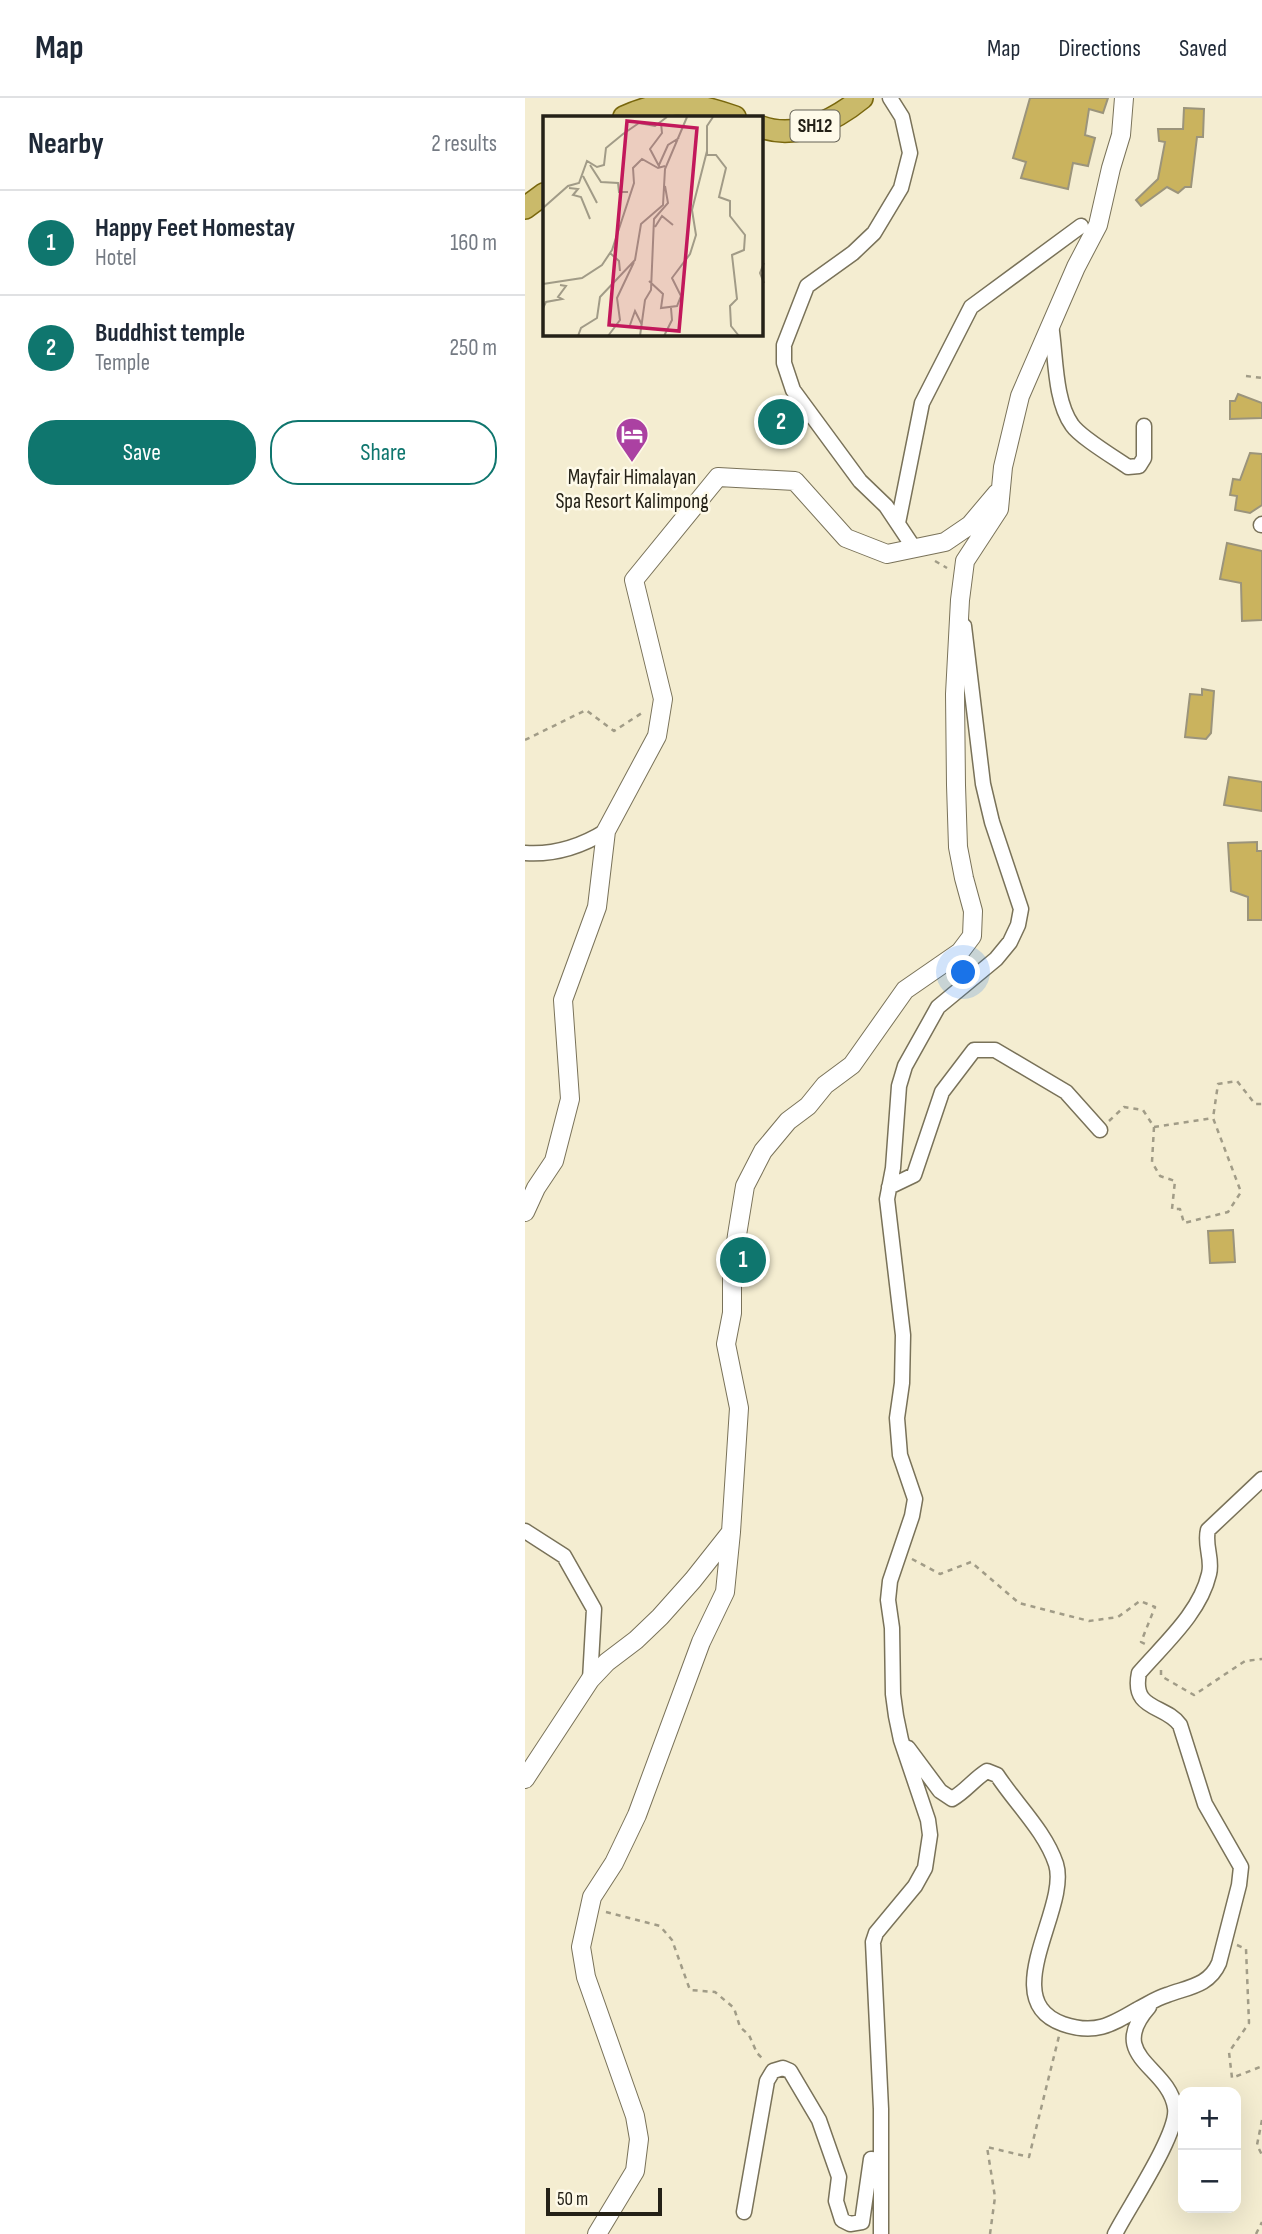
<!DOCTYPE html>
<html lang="en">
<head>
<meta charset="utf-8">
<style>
	body { margin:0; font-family:"Sofia Sans Condensed",sans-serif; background:#f2f2f3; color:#1f2937 }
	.controls { position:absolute; right:21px; bottom:21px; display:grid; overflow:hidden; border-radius:14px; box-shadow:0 7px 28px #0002 }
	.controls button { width:63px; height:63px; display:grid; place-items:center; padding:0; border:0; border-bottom:2px solid #e0e1e3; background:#fff; color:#1f2937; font:35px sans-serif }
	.scale { position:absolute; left:21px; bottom:18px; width:116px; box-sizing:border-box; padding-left:7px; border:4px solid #242117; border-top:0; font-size:19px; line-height:24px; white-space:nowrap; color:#242117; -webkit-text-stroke:5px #fefae9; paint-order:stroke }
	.you { position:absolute; left:439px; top:875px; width:24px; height:24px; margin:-18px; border:5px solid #fff; border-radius:50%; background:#1a73e8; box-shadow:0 0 0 10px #1a73e833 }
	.badge { display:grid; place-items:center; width:46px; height:46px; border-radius:50%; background:#0f766e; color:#fff; font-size:23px; font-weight:700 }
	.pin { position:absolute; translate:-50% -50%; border:4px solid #fff; box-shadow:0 2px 7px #0006 }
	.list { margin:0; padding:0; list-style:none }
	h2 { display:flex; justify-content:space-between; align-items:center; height:91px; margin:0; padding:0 28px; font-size:30px }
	h2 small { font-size:23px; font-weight:400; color:#747a83 }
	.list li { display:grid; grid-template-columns:46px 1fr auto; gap:21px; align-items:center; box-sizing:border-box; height:105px; padding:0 28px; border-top:2px solid #e0e1e3 }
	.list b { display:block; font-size:26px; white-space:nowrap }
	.list p { margin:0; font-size:23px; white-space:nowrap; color:#747a83 }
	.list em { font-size:23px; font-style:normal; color:#747a83 }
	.actions { display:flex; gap:14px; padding:21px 28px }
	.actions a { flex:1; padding:16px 0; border:2px solid #0f766e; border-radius:28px; text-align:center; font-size:24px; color:#0f766e }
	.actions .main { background:#0f766e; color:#fff }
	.map { position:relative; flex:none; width:737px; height:2136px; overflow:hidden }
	header { display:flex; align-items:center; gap:42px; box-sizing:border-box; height:98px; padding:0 35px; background:#fff; border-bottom:2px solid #e0e1e3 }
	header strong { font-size:33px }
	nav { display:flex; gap:38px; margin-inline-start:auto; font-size:24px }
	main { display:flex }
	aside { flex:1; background:#fff }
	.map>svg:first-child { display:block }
	.building { fill:#cab35e; stroke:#9b947b; stroke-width:2 }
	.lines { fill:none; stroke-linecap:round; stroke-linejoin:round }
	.minor-casing { stroke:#797259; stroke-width:17 }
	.tertiary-casing { stroke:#797259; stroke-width:20 }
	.primary-casing { stroke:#79670d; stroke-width:24 }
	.path { stroke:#a19c87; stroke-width:2.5; stroke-dasharray:5 5; stroke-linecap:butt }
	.minor { stroke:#fff; stroke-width:14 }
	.tertiary { stroke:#fff; stroke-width:18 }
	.primary { stroke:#caba6a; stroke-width:21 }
	.labels { text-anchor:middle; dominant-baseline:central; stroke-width:5; stroke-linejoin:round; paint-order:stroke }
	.shield { fill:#fefae9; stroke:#656256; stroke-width:2 }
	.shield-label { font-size:19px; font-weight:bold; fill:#242117 }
	.poi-label { font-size:21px; fill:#242117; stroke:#fefae9 }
	.inset-road { fill:none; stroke:#a19b87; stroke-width:2 }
	.view { fill:#c2185b; fill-opacity:0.15; stroke:#c2185b; stroke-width:3.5 }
	.inset-edge { fill:none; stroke:#242117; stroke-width:3.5 }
</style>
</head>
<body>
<header>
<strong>Map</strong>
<nav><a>Map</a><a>Directions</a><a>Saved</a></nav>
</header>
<main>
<aside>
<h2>Nearby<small>2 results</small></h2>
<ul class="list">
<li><span class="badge">1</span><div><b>Happy Feet Homestay</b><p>Hotel</p></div><em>160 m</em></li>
<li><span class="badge">2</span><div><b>Buddhist temple</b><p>Temple</p></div><em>250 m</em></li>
</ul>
<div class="actions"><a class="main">Save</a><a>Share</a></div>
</aside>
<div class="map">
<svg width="737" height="2136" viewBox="0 0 737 2136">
	<rect width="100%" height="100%" fill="#f4edd1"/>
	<!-- building -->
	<path class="building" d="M505 0H583L578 15 564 11 560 37 570 40 563 68 548 65 543 91 496 80 501 64 488 60Z
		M659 10 679 11 678 39H672L666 89H660L653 95 642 89 616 108 611 102 633 81 640 44 634 43 633 31H658Z
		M713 296 737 305V320L705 321V303H710Z
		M725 355 737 356V407L725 415 710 412 712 398 705 397 708 381 715 382Z
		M702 445 737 453V522L717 523 716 485 695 481Z
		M677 591 689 593 686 635 681 641 660 639 665 596 677 597Z
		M704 679 737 684V713L699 707Z
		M732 744V753H737V822H723V799L706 793 703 745Z
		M708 1132 710 1164 685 1165 683 1133Z"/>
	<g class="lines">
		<defs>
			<path id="minor" d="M365 0 377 19 385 55 376 90 349 135 328 155 282 188 259 247V265L268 292 335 383 361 408 389 450
				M526 227C531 256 529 302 547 327 555 339 590 360 603 369L614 368 619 360V328
				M373 425 397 305 446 209 556 128
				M736 427 737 426
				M0 755C29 757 57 748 81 733
				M364 1089 389 1077 417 994 449 952H470L541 994 575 1032
				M0 1433 39 1458 69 1511 65 1582
				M383 1650 415 1693 427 1701C441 1693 449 1681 462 1673L472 1677C491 1706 520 1733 531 1766 545 1810 470 1902 538 1926 570 1937 586 1927 613 1911 623 1906 632 1900 642 1897 663 1889 684 1888 694 1865L714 1787 716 1769 680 1706 655 1627C640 1606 606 1613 614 1575 639 1546 675 1515 684 1476 688 1461 679 1447 683 1432L737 1381
				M219 2114 242 1983 248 1973 258 1970 265 1973 294 2022 314 2079 311 2103 317 2122 325 2126 337 2124 346 2061 356 2062
				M356 2136V2011L348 1844 351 1835 390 1788 400 1770 405 1737 403 1722 376 1642 371 1618 368 1596 367 1530 363 1502 365 1483 387 1418 390 1401 375 1357 372 1320 377 1285 378 1237 362 1101 368 1070 374 988 380 968 413 909 471 861 485 844 493 827 496 811 467 724 458 686 439 528
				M590 2136C603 2110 654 2035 650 2010 644 1968 580 1959 624 1909"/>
			<path id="tertiary" d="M0 1114 11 1090 29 1063 45 1001 38 902 72 809 81 733 132 638 138 601 109 482 193 379 270 383 321 440 362 456 420 444 445 427 472 395
				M0 1681 65 1582 82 1564 111 1542 135 1519 168 1482 206 1434 214 1310 201 1246 207 1215V1174L212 1137 220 1088 238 1053 263 1023 283 1008 300 987 327 967 380 892 435 854 447 838 448 813 439 780 433 749 431 687 430 596 435 502 440 463 474 411 478 369 495 298 551 169 573 127 586 70 596 37 599 0
				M72 2136 110 2073 114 2041 110 2018 61 1879 56 1849 67 1799 89 1765 112 1717 176 1544 200 1494 206 1434"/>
			<path id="primary" d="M99 19C140 0 167 4 210 19
				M236 29C272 42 310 22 337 0
				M0 110 19 96"/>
		</defs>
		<!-- minor casing -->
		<use href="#minor" class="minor-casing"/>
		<!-- tertiary casing -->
		<use href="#tertiary" class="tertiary-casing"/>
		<!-- primary casing -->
		<use href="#primary" class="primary-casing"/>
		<!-- path -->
		<path class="path" d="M721 278 737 280
			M410 463 422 470
			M0 642 61 612 89 633 120 613
			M584 1023 599 1009 618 1012 629 1029 627 1064 635 1078 650 1083 647 1111H655L659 1125 703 1114 716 1094 688 1020 693 986 712 983 730 1006H737
			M629 1029 688 1020
			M387 1461 415 1476 446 1464 494 1505 564 1523 593 1519 615 1503 630 1509 616 1544 620 1546
			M636 1572V1578L669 1597 720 1563 737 1561
			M81 1814 135 1828 147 1842 165 1892 190 1894 209 1910 215 1929 224 1937 232 1955 239 1962
			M712 1847 721 1851 724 1925 704 1954 707 1980 735 1969 737 1971
			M737 2022 732 2047 737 2057
			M465 2136 470 2099 462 2049 504 2059 534 1938
			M731 2136 737 2124"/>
		<!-- minor -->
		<use href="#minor" class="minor"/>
		<!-- tertiary -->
		<use href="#tertiary" class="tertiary"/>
		<!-- primary -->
		<use href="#primary" class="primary"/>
	</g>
	<!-- icons -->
	<defs>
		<symbol id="hotel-pin" viewBox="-11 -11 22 30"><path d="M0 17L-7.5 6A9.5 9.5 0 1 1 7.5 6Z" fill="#ab41a2" stroke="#fefae9"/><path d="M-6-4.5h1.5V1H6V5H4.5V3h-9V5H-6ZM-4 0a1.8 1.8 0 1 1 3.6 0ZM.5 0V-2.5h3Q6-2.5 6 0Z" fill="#fff"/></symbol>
	</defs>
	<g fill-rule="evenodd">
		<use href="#hotel-pin" x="88" y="317" width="38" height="52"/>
	</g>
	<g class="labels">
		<!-- shield labels -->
		<rect class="shield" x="265.5" y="12.5" width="49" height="31" rx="5"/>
		<g class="shield-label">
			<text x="290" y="28">SH12</text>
		</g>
		<!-- poi labels -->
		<g class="poi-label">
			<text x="107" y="379">Mayfair Himalayan<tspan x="107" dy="24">Spa Resort Kalimpong</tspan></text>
		</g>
	</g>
	<!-- overview -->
	<g transform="translate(18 18)">
		<rect width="220" height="220" fill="#f4edd1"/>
		<path class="inset-road" d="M170 1 164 10V39H173L183 52 176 81 187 85V100L202 119 201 134 189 139 194 183 187 190 188 210 196 220M47 49 58 66 75 67 76 76H85M116 49 125 29 136 22M117 52 107 33 119 17 118 7M40 60 54 87M26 72 35 73 30 79 38 81 47 103M0 92 25 70 36 67 44 45 54 51 61 49 63 32 80 18 96 7 112 10 124 1M112 111 119 100 130 109M67 137 76 145 77 155M221 147 217 157 221 167M106 165 120 178 118 192 134 190 138 180 129 162 147 138 153 119 149 94 164 35M0 168 39 162 59 149 69 134 91 67 90 52 99 43 115 52 122 50M0 192 3 186 19 183 15 181 23 170 17 169M87 209 92 195 99 209M35 220 38 212 54 202 57 181 92 144 98 108 120 89 122 53 144 1M65 220 77 204 74 182 91 146M97 220 102 184 108 174 111 103 125 87 122 70M121 220 129 204 128 192"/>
		<path class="view" d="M84 5 154 12 136 215 66 209Z"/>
		<rect width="220" height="220" class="inset-edge"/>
	</g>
</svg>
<div class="controls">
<button>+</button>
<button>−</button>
</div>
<div class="scale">50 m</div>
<div class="you"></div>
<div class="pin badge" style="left:218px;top:1162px">1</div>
<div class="pin badge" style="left:256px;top:324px">2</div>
</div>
</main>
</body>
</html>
